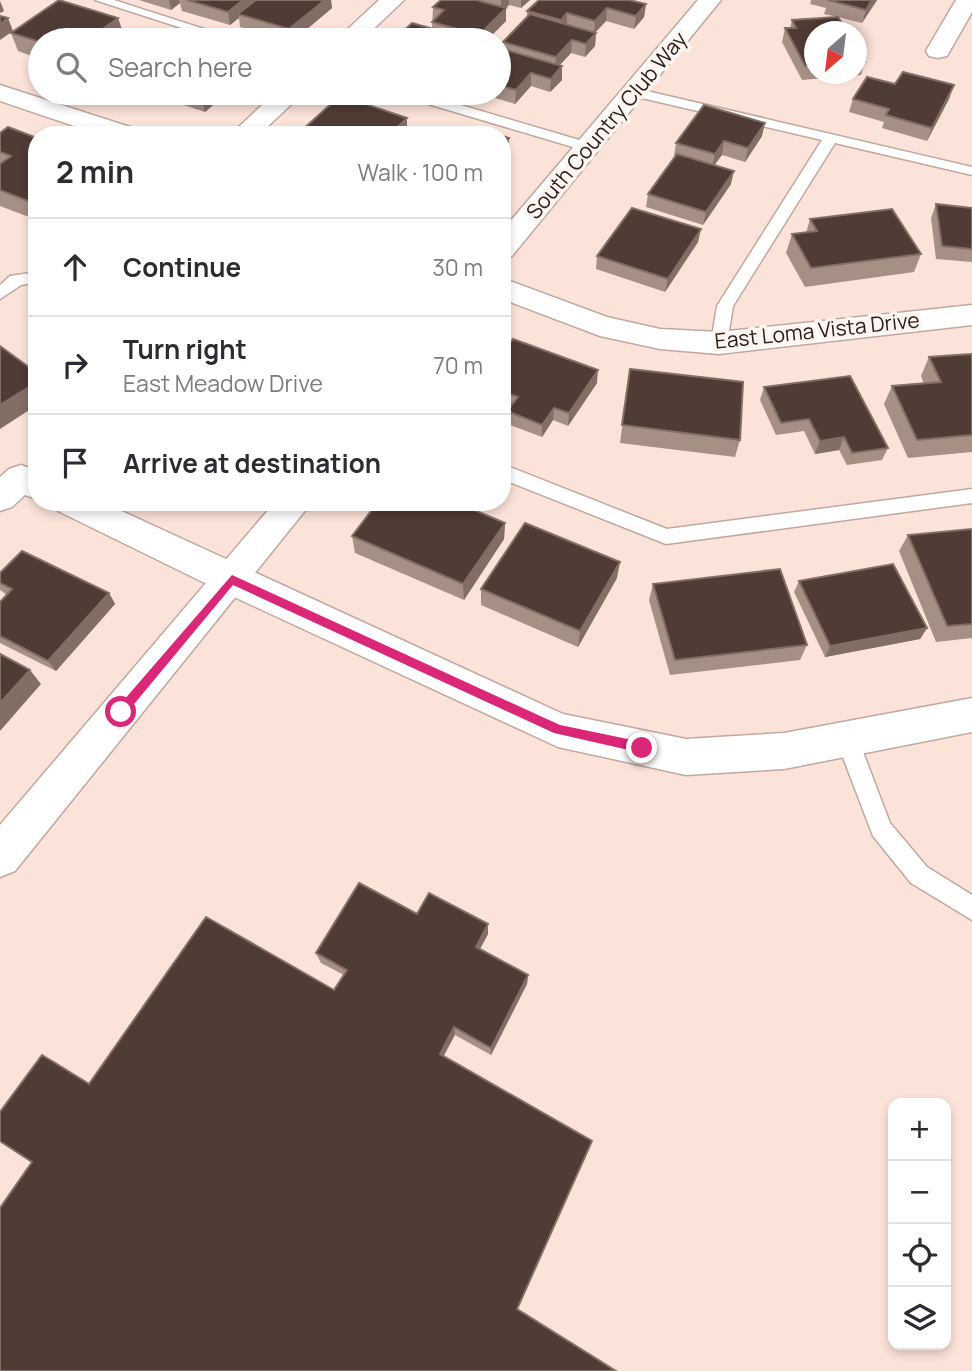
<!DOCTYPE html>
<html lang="en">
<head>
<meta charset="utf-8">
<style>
	body { margin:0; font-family:Manrope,sans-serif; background:#f7f7f7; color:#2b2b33 }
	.controls { position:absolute; right:21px; bottom:21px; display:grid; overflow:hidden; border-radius:14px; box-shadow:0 4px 10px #0003 }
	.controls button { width:63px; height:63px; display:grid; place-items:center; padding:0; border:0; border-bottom:2px solid #e1e1e2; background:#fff; color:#2b2b33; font:35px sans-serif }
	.compass { position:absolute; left:804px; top:21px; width:63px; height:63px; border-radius:50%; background:#fff; box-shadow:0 4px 10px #0003; rotate:208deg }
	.stop { position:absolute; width:21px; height:21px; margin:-16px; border:5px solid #db2777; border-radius:50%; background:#fff }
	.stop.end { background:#db2777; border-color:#fff; box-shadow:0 2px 7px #0008 }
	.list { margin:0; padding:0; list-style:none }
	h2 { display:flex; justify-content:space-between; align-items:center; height:91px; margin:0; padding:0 28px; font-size:30px }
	h2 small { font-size:23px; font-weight:400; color:#7c7c81 }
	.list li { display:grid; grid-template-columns:46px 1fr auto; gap:21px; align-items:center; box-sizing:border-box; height:98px; padding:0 28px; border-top:2px solid #e1e1e2 }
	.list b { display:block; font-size:26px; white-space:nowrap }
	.list p { margin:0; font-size:23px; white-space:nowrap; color:#7c7c81 }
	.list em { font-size:23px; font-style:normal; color:#7c7c81 }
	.icon { flex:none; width:38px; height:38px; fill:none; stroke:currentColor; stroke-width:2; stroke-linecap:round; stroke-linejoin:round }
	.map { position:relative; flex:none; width:972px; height:1371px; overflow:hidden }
	.search { position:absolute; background:#fff; box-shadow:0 4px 10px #0003; left:28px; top:28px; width:483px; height:77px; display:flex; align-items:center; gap:18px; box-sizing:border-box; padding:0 24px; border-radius:38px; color:#7c7c81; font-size:26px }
	.panel { position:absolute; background:#fff; box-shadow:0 4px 10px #0003; left:28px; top:126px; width:483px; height:385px; border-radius:28px }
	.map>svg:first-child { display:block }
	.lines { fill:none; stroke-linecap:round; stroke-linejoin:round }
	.lane-casing { stroke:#c0a89f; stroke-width:3 }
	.street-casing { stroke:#c0a89f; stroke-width:3 }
	.secondary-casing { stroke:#c0a89f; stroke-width:3 }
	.lane { fill:#fff; fill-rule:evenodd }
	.street { fill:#fff; fill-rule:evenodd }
	.secondary { fill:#fff; fill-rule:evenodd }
	.wall { fill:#a69086 }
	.shaded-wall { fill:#836e66 }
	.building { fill:#4f3c34; stroke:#836e66; stroke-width:2 }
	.route { fill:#db2777 }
	.labels { text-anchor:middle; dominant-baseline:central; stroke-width:7; stroke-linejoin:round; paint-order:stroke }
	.far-street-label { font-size:21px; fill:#28201c; stroke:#fef4f0 }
</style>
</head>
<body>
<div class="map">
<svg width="972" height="1371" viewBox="0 0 972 1371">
	<rect width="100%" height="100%" fill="#fce3d9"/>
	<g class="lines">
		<defs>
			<path id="lane" d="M95 0H114L238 40H219Z
				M634 88 972 167V175L835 143 733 306 727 343 719 349 711 343 717 306 822 140 629 95 627 92Z
				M399 93H420L593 144 595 147 588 151 583 150 401 96Z
				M37 272V282L21 285 0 299V285L10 276Z
				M502 464 667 529 972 489V503L666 544 502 479Z
				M847 729 855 732 858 739 890 823 927 867 972 895V920L911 883 873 836 836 739 839 732Z"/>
			<path id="street" d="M379 0H404L362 40H336Z
				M956 0H972V12L947 56 938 58 929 56 926 51Z
				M0 85 136 129 140 135H101L0 101Z
				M275 93H303L259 135H230Z
				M502 278 607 317 660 329 719 332 972 305V325L719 354 660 349 600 336 502 299Z
				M21 465 37 471V499L25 495 12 507 0 511V477L9 469Z
				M53 502H102L563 714 686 739 784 733 972 698V732L784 769 686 775 558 747 219 590 58 511Z"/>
			<path id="secondary" d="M698 0H721L512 256 502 259V231Z
				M275 502H312L15 871 0 877V825Z"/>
		</defs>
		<!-- lane casing -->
		<use href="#lane" class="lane-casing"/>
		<!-- street casing -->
		<use href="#street" class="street-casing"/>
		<!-- secondary casing -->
		<use href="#secondary" class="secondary-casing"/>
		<!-- lane -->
		<use href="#lane" class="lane"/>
		<!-- street -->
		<use href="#street" class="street"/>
		<!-- secondary -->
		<use href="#secondary" class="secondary"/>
	</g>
	<!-- wall -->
	<path class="wall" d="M139 0H331L332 8 294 40H283L240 27 239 18 230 25 182 11 180 3 171 10Z
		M441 0H530L521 8 509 5 505 8 506 21 487 40H399V35L432 29 433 7Z
		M811 0H877L862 23 838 17 815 32V74H857V47L865 62 861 75 802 80 782 42 785 28H790L792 20 838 17 824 14 826 8 810 4Z
		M646 4 644 17 634 29 606 21 595 32 596 33 595 46 585 57 571 53 559 66H562V80L550 92 531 86 515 104 479 93H499V48L503 50V42L527 17V11Z
		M118 18 124 36 119 40H40V59L18 51 11 33Z
		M147 93H227L205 112Z
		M853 99H949L927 141 882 128 884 122 849 112Z
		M0 133 37 138V220L0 206Z
		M762 136 745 162 722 155 714 165 731 184 703 225 646 207 648 194 675 157 674 156 676 143Z
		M936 204 972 208V262L936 259 931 218Z
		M810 219 921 254 914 272 805 287 786 253 792 234 806 233Z
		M698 242 665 292 596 269 597 256Z
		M502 353 597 383 568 426 553 420 542 437 507 424V411L510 407 502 404Z
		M972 354V452L908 458 884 404 892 386 924 384 921 376 929 357Z
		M630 369 740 440 735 457 620 443Z
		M764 387 888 448 882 460 847 465 839 450 815 454 804 431 776 435 760 400Z
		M505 523 504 539 464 600 355 553 352 536Z
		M972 529V638L936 642 899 551 908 535Z
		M0 573 109 593 115 604 56 671 0 643V602L7 595 0 590Z
		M617 578 578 647 481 605V589Z
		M799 581 927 628 920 639 825 657 794 592Z
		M653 584 807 645 800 660 670 675 649 600Z
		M417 914 488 934 480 949 528 975 527 984 491 1055 455 1035 32 1162 42 1055 89 1083 334 990 344 975 321 963 316 953Z"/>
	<!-- shaded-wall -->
	<path class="shaded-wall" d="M169 0H179L180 3 171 10Z
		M243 0H262L238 14 239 18 230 25 228 12Z
		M325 0H331L332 8 294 40H291L289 29Z
		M501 0H509V5L501 12Z
		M521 0H530L521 8Z
		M872 0H877L862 23 866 10Z
		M0 1 4 11 0 13Z
		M646 4 644 17 634 29 636 16Z
		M506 8V21L487 40H479V35Z
		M607 8 606 21 594 34 595 21Z
		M567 13V26L560 34 561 20Z
		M8 18 13 31 0 40V24Z
		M118 18 124 36 119 40H104L101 30Z
		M596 33 595 46 585 57 586 44Z
		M572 40 571 53 555 70 556 57Z
		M562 66V80L550 92 551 79Z
		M531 73V86L515 104 516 90Z
		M954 85 949 99 927 141 932 128Z
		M209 93H227L205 112 202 99Z
		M370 93H374V103L361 116 359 102Z
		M407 118V131L404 135H389Z
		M765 123 762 136 745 162 748 148Z
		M509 138V145L502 152V146Z
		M724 141 722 155 712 168 715 154Z
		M734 171 731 184 703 225 706 212Z
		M37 200V211L33 203Z
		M701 229 698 242 665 292 668 279Z
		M598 370 597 383 568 426 569 413Z
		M37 382V405L0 429V405Z
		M554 408 553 420 542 437V425Z
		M844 437 839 450 815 454 820 441Z
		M505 523 504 539 464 600 463 584Z
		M620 562 617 578 578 647 580 631Z
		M109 593 115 604 56 671 48 661Z
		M927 628 920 639 825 657 830 646Z
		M30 670 41 684 0 731V703Z
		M488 924V934L476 956V947Z
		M528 975 527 984 491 1055V1048Z
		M454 1027 455 1035 441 1061 440 1054Z
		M42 1055 55 1062 100 1090 89 1084Z"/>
	<!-- building -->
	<path class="building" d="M59 0 118 18 101 30 118 35 111 40H40V42L11 33Z
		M187 0H243L228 12Z
		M256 0H325L289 29 238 14Z
		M441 0H476L506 8 479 35 432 22 444 10 433 7Z
		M539 0H629L646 4 636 16 607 8 595 21 567 13 561 20 527 11Z
		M828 0H872L866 10Z
		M530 14 596 33 586 44 572 40 556 57 503 42Z
		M0 16 8 18 0 24Z
		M838 17 847 32H815V66H805L785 28H796L792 20Z
		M412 23 472 40H411L412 39 399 35Z
		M857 47 865 62 857 63Z
		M499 48 562 66 551 79 531 73 516 90 499 85Z
		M903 72 954 85 932 128 886 115 889 109 853 99 867 77 895 84Z
		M184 93H209L202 99Z
		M343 93H370L359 102 407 118 389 135H304L299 133Z
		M704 105 765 123 748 148 724 141 715 154 676 143Z
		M8 127 37 138V200L33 203 0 190V164L11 156 0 152V133Z
		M484 130 499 135H479Z
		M502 136 509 138 502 146Z
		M677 154 734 171 706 212 648 194Z
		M936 204 972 208V249L942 246Z
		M632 208 701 229 668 279 597 256Z
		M892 209 921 254 811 268 792 234 817 231 810 219Z
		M513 339 598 370 569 413 554 408 542 425 507 411 518 397 502 391V353Z
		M0 346 37 373V382L0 405Z
		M972 354V435L917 440 892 386 941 382 929 357Z
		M630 369 743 382 740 440 622 425Z
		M850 376 888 448 852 453 844 437 820 441 809 419 781 423 764 387Z
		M378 502H455L505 523 463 584 352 536Z
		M525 523 620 562 580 631 481 589Z
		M972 529V624L947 626 908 535Z
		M22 551 109 593 48 661 0 636V602L12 589 0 583V573Z
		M893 564 927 628 830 646 799 581Z
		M780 569 807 645 675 660 653 584Z
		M0 654 30 670 0 703Z
		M359 883 417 914 429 893 488 924 476 947 528 975 491 1048 454 1027 440 1054 592 1141 517 1309 616 1371H0V1208L32 1162 0 1141V1112L42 1055 89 1084 206 917 334 990 347 970 316 953Z"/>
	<!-- route -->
	<path class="route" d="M232 575 560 725 642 742 648 748 642 753 554 733 233 585 125 715H117V708Z"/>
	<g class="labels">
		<!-- far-street labels -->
		<g class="far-street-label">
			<text transform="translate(606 125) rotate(-50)">South Country Club Way</text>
			<text transform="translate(817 330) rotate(-6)">East Loma Vista Drive</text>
		</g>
	</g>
</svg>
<div class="controls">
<button>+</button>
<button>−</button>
<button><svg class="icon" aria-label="locate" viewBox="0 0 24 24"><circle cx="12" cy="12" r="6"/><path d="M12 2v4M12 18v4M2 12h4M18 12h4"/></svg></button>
<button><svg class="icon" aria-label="layers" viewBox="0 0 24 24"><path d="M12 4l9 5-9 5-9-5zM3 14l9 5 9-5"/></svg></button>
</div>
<svg class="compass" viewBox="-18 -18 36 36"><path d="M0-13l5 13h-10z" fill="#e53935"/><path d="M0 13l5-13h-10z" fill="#7c7c81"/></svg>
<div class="stop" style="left:121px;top:712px"></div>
<div class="stop end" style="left:642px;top:748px"></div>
<div class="search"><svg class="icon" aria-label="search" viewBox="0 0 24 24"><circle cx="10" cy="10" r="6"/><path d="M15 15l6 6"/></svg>Search here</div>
<section class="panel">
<h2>2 min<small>Walk · 100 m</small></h2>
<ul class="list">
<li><svg class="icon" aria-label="ahead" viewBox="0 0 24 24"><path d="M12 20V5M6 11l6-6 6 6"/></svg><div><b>Continue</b></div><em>30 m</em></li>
<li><svg class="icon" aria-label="right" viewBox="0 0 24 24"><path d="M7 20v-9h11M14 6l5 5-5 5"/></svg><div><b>Turn right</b><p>East Meadow Drive</p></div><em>70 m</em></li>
<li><svg class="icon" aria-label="arrive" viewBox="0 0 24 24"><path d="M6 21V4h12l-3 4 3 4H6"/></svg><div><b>Arrive at destination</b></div></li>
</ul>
</section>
</div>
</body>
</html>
